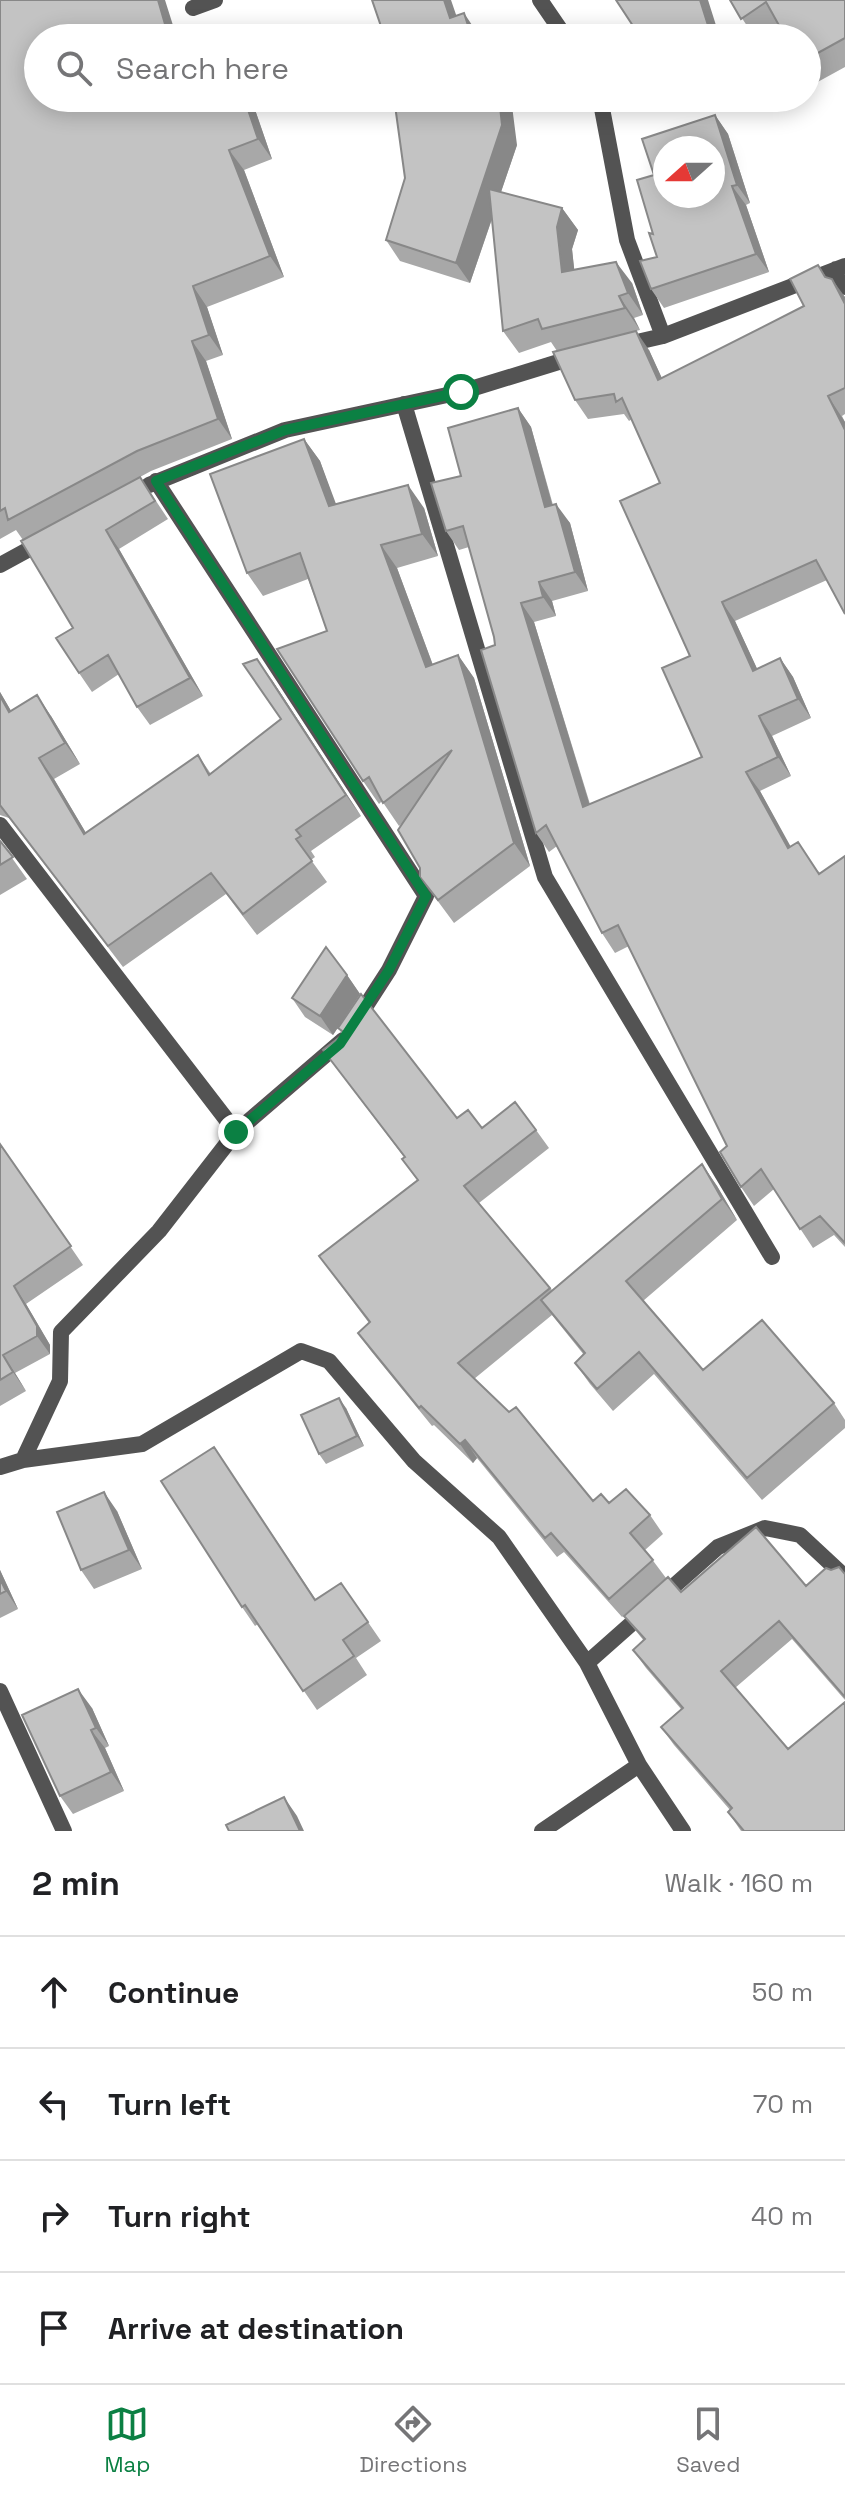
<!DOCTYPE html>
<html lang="en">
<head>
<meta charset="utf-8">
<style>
	body { margin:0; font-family:"Space Grotesk",sans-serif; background:#f6f6f6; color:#202124 }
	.compass { position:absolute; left:653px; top:136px; width:72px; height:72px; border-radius:50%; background:#fff; box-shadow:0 4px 20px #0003; rotate:249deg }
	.stop { position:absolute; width:24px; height:24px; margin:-18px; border:6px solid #0b8043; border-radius:50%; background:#fff }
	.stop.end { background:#0b8043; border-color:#fff; box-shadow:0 2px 8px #0008 }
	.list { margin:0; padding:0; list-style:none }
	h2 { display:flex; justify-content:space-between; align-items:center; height:104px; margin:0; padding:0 32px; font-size:34px }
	h2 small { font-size:26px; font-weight:400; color:#757577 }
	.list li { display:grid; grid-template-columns:52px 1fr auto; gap:24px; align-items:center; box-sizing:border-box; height:112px; padding:0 32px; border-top:2px solid #e0e0e0 }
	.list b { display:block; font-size:30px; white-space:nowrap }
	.list em { font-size:26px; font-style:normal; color:#757577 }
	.icon { flex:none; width:44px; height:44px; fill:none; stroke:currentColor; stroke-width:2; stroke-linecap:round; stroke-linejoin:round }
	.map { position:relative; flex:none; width:845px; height:1831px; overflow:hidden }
	.search { position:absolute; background:#fff; box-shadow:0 4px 20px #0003; left:24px; right:24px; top:24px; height:88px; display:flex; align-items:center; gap:20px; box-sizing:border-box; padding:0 28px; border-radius:44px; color:#757577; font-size:30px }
	.sheet { height:552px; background:#fff }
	nav { display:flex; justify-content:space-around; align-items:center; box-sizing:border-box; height:112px; border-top:2px solid #e0e0e0; background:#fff; font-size:22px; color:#757577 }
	nav a { display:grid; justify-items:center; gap:4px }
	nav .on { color:#0b8043 }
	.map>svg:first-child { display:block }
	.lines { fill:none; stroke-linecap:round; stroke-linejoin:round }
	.street { stroke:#535353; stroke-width:16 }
	.wall { fill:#a8a8a8 }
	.shaded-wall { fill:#888 }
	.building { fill:#c3c3c3; stroke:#888; stroke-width:2; fill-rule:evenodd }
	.route { stroke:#0b8043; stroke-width:10 }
</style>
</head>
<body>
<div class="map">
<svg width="845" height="1831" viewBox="0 0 845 1831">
	<rect width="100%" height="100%" fill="#fff"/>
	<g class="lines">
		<!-- street -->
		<path class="street" d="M540 0 566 38
			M193 8 215 0
			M600 98 627 240 663 336
			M836 269 845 287
			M624 345 663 336 845 266
			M404 404 545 877 772 1257
			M156 481 426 896 389 970 358 1018
			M149 485 285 430 461 392 578 356
			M0 565 44 541
			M0 825 236 1132
			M23 1460 60 1381 61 1332 159 1231 236 1132 343 1040
			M0 1467 23 1460 142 1444 301 1351 329 1361 414 1461 499 1537 587 1663 639 1765 683 1831
			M587 1663 718 1547 765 1528 800 1535 845 1577
			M0 1691 64 1831
			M542 1831 639 1765"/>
	</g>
	<!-- wall -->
	<path class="wall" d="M0 0 38 38 251 98 272 159 244 170 284 277 207 307 223 355 206 361 232 439 151 471 140 477 168 519 119 549 203 696 150 725 137 707 119 674 92 692 79 673 73 628 23 540 16 530 0 539Z
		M730 0H845V67L814 84 807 74V38L779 25 759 38H755Z
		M715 115 728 134 750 203 746 205 769 272 664 308 651 289 657 257 653 234 654 175Z
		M517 145 501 192 562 208 578 230 572 249 574 269 632 283 643 315 634 318 640 330 557 351 551 342 519 353 503 331 492 219 470 283 400 261 386 240 405 178Z
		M818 265 826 277 845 297V414L842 416 845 422V614L827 580 735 621 757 669 780 658 793 677 811 718 772 736 791 776 760 791 790 847 820 873 845 856V1247L834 1235 813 1248 774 1189 754 1206 741 1187 727 1146 629 946 615 953 602 933 557 846 549 852 536 833 494 637 469 547 459 550 446 531 461 476 518 408 531 427 553 505 570 523 588 591 552 601 556 616 534 622 590 804 702 757 690 656 660 483 632 419 629 421 624 414 588 419 575 400 649 350 662 379 804 306Z
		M304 439 320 461 335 504 424 508 438 556 397 568 433 665 458 655 474 678 530 866 454 923 420 877V868L404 822 399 826 382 801 379 804 363 781 327 631 308 579 263 596 247 573Z
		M272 680 361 816 311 851 315 857 311 860 327 882 257 935 226 894 123 967 9 818 0 815V692L11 711 51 716 80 764 54 779 86 833 198 755 211 774 281 719Z
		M0 841 27 879 0 895Z
		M347 975 360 994 333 1035 305 1017 292 998Z
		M338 1028 457 1118 482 1128 536 1130 549 1148 479 1203 552 1290 702 1164 717 1186 737 1220 643 1301 703 1370 834 1403 845 1420V1428L762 1500 654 1374 613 1411 590 1384 575 1363 584 1355 552 1315 474 1379 593 1501 609 1503 650 1515 663 1534 645 1550 666 1578 622 1617 564 1552 557 1557 477 1458 473 1463 434 1425 432 1426 371 1351 358 1333 369 1323 319 1256 417 1180 402 1159 404 1157 323 1050 343 1035Z
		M0 1144 83 1265 26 1304 50 1345V1354L15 1373 26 1391 0 1406Z
		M346 1408 364 1446 326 1464 319 1454Z
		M214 1447 316 1600 341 1583 381 1641 356 1658 367 1675 317 1710 258 1624 255 1626 242 1607Z
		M117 1511 142 1569 94 1589 81 1570Z
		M0 1570 18 1609 0 1618Z
		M845 1574V1700L792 1639 735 1688 845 1831H741L728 1812 730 1810 674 1745 661 1727 681 1709 646 1668 633 1650 644 1641 624 1616 681 1592 806 1586Z
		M92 1708 109 1746 105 1748 124 1791 73 1814 60 1796Z"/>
	<!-- shaded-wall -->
	<path class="shaded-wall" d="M158 0H165L177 38H169Z
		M444 0H451L464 38 450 18Z
		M700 0H708L720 38H712Z
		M464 13 478 34 480 38H472Z
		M244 98H251L272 159 258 139Z
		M499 98H511L517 145 470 283 456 263Z
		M715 115 728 134 750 203 737 185Z
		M229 150 244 170 284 277 270 256Z
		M732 186 746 205 769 272 756 254Z
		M562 208 578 230 572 249 577 294 562 272 557 227Z
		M616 262 632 283 643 315 628 293Z
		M832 279 845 297V304Z
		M193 286 207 307 223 355 209 335Z
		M619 296 634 318 640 330 625 308Z
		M636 331 649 350 672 400 658 380Z
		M192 341 206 361 232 439 218 419Z
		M828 396 845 422V430Z
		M518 408 531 427 558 526 545 507Z
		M304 439 320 461 345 528 329 506Z
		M408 485 424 508 438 556 422 534Z
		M556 504 570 523 588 591 575 572Z
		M106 530 119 549 203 696 190 678Z
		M381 545 397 568 442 690 426 667Z
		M539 582 552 601 556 616 543 597Z
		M722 602 735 621 767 690 753 671Z
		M521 603 534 622 596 826 583 807Z
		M458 655 474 678 530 866 514 843Z
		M780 658 793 677 811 718 798 699Z
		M257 659 272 680 361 816 346 795Z
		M0 692 24 733 9 712 0 696Z
		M37 695 51 716 80 764 65 743Z
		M759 716 772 736 791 776 778 757Z
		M39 758 54 779 99 855 84 834Z
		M746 772 760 791 802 867 788 848Z
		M347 975 360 994 333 1035 320 1016Z
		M702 1164 717 1186 737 1220 722 1199Z
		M14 1286 26 1304 50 1345V1354L37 1336Z
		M3 1355 15 1373 26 1391 13 1372Z
		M339 1398 346 1408 364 1446 357 1436Z
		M465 1440 477 1458 473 1463 460 1444Z
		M104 1492 117 1511 142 1569 129 1550Z
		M0 1570 18 1609 6 1591 0 1579Z
		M78 1689 92 1708 109 1746 96 1728Z
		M91 1730 105 1748 124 1791 111 1772Z
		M284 1797 297 1816 304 1831H300Z"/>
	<!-- building -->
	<path class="building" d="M0 0H158L169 38H38V98H244L258 139 229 150 270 256 193 286 209 335 192 341 218 419 137 451 8 520 5 508 0 511Z
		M372 0H444L450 18 464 13 472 38H385Z
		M616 0H700L712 38H641Z
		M730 0H845V38L807 59V38H786L766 2 741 19Z
		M220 31 223 38H211Z
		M394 98H499L502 125 456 263 386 240 405 178Z
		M715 115 737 185 732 186 756 254 651 289 640 261 657 257 649 233 653 234 637 180 654 175 642 139ZM665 148H713V196H665Z
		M489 189 562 208 557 227 562 272 616 262 628 293 619 296 625 308 542 329 538 319 503 331Z
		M818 265 825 277 832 279 845 304V388L828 396 845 430V614L816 560 722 602 753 671 780 658 798 699 759 716 778 757 746 772 788 848 798 842 819 874 845 856V1243L820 1216 800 1229 761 1169 741 1187 720 1152 727 1146 618 925 602 933 546 825 536 833 481 650 495 645 494 637 463 526 446 531 431 483 461 476 448 428 518 408 545 507 556 504 575 572 539 582 543 597 521 603 583 807 702 757 662 668 690 656 620 501 660 483 622 398 616 402 614 394 575 400 553 352 636 331 658 380 804 306 790 279Z
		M304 439 329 506 408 485 422 534 381 545 426 667 458 655 514 843 438 900 420 877V868L398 830 452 750 383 803 369 777 363 781 277 649 327 631 300 553 247 573 210 474Z
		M140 477 155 501 106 530 190 678 137 707 108 655 79 673 56 638 73 628 21 541Z
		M257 659 346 795 296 830 301 836 296 839 312 861 243 914 211 873 108 946 0 805V696L9 712 37 695 65 743 39 758 84 834 198 755 209 775 281 719 243 664Z
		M0 841 13 857 0 865Z
		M326 947 347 975 320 1016 292 998Z
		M361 994 457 1118 468 1110 482 1128 515 1102 536 1130 464 1186 550 1288 458 1363 509 1412 516 1407 593 1501 601 1494 609 1503 626 1489 650 1515 630 1533 653 1560 609 1599 551 1533 545 1538 465 1440 460 1444 421 1406 419 1408 358 1333 370 1322 319 1256 418 1180 402 1159 405 1157 323 1050 345 1033 338 1028Z
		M0 1144 71 1246 14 1286 37 1326V1336L3 1355 13 1372 0 1380Z
		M702 1164 722 1199 626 1281 703 1370 762 1320 834 1403 747 1478 639 1352 597 1389 575 1363 585 1353 541 1300Z
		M339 1398 357 1436 319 1454 301 1415Z
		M214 1447 315 1600 341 1583 368 1622 343 1640 354 1656 303 1691 245 1605 242 1607 161 1481Z
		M104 1492 129 1550 81 1570 57 1512Z
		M756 1527 806 1586 826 1568 831 1570 839 1567 845 1574V1697L779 1621 721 1671 788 1749 845 1702V1831H744L728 1812 732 1808 661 1727 683 1708 633 1650 645 1639 624 1616 668 1577 681 1592Z
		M0 1579 6 1591 0 1594Z
		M78 1689 96 1728 91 1730 111 1772 60 1796 22 1715Z
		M284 1797 300 1831H229L226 1825Z"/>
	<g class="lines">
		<!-- route -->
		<path class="route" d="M236 1132 340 1044 389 970 426 896 156 481 285 430 461 392"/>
	</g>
</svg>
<svg class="compass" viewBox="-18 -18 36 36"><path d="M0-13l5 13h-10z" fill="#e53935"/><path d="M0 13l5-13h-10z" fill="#757577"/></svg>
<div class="stop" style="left:461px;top:392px"></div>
<div class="stop end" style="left:236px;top:1132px"></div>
<div class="search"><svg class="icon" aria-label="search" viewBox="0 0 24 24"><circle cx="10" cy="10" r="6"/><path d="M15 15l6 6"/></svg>Search here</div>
</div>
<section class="sheet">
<h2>2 min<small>Walk · 160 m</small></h2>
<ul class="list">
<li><svg class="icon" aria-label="ahead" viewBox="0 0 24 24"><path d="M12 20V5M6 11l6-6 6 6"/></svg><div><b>Continue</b></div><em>50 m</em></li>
<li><svg class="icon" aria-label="left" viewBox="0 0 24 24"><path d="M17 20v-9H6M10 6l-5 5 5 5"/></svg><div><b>Turn left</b></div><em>70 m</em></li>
<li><svg class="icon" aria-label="right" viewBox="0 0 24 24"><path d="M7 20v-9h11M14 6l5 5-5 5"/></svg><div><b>Turn right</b></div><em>40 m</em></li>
<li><svg class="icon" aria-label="arrive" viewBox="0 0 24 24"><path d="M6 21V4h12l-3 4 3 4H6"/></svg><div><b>Arrive at destination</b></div></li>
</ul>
</section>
<nav>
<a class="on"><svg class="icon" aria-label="map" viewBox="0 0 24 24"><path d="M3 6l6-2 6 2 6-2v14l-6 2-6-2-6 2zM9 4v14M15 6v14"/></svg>Map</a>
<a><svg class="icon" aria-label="directions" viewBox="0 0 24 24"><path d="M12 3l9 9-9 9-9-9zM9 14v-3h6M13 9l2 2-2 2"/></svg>Directions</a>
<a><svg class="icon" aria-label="saved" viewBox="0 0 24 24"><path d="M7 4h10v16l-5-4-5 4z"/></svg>Saved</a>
</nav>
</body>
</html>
